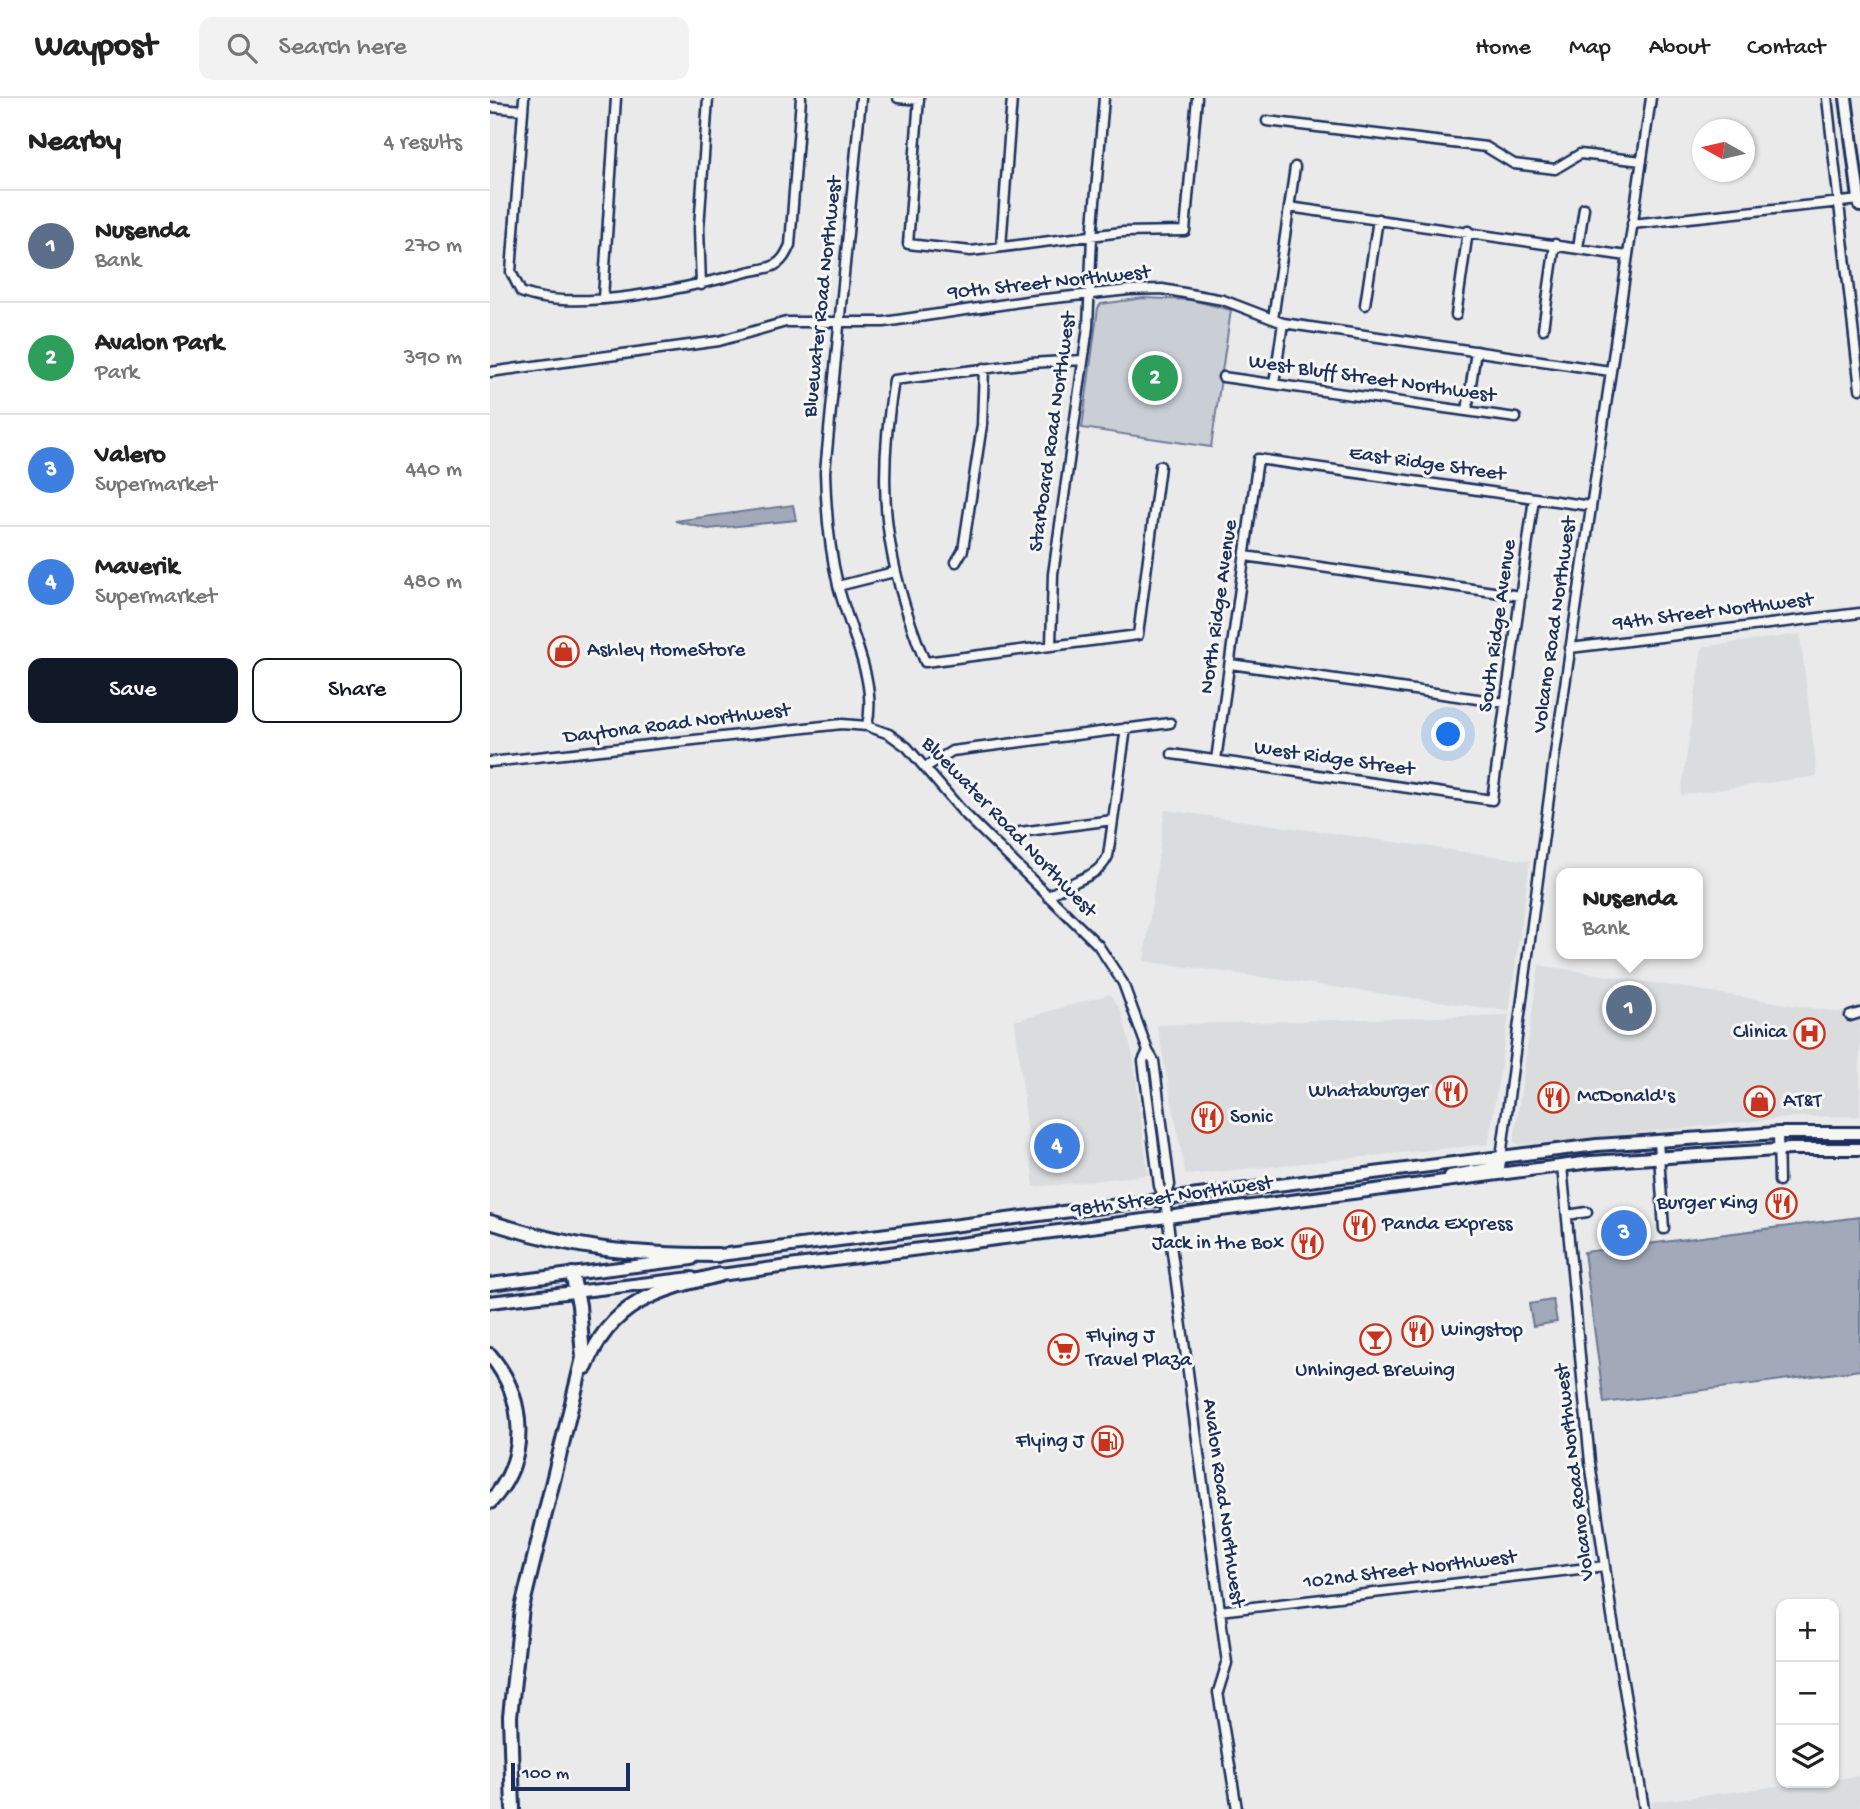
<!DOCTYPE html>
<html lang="en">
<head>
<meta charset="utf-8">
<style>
	body { margin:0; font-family:"Gochi Hand",sans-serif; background:#f2f2f2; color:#222 }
	.controls { position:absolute; right:21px; bottom:21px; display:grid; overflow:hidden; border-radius:14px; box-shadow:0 2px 5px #0004 }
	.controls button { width:63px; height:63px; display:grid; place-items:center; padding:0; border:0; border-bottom:2px solid #e0e0e0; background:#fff; color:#222; font:35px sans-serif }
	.compass { position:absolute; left:1202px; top:21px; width:63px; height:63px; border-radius:50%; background:#fff; box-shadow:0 2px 5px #0004; rotate:278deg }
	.scale { position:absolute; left:21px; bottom:18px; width:119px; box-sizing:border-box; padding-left:7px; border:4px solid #1b2f5e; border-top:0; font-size:19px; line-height:24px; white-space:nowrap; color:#1b2f5e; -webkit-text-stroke:5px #f6f6f2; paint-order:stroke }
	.you { position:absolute; left:959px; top:637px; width:24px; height:24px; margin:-18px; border:5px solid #fff; border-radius:50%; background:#1a73e8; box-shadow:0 0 0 10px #1a73e833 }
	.badge { display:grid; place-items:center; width:46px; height:46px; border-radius:50%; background:#111827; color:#fff; font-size:23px; font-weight:700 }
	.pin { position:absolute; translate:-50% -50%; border:4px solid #fff; box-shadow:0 2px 7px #0006 }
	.popup { position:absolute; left:1066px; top:770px; width:147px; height:91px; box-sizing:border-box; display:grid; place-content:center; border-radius:14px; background:#fff; filter:drop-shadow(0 2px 5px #0005); font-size:23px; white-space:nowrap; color:#767676 }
	.popup b { font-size:26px; color:#222 }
	.popup::after { content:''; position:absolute; left:50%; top:100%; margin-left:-14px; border:14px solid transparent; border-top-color:#fff }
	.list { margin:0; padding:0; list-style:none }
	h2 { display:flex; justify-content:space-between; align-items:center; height:91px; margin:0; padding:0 28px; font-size:30px }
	h2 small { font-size:23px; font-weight:400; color:#767676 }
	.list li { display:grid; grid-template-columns:46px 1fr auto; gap:21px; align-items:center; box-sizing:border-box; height:112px; padding:0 28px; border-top:2px solid #e0e0e0 }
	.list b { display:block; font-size:26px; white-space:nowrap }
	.list p { margin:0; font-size:23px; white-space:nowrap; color:#767676 }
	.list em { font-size:23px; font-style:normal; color:#767676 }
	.actions { display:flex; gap:14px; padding:21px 28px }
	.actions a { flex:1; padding:16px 0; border:2px solid #111827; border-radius:14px; text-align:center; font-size:24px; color:#111827 }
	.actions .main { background:#111827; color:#fff }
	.icon { flex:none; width:38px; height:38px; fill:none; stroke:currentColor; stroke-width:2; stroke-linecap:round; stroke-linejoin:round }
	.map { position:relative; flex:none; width:1370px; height:1711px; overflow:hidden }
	header { display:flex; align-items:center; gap:42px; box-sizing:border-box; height:98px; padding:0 35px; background:#fff; border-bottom:2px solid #e0e0e0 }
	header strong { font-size:33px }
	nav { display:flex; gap:38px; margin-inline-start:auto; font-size:24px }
	.search { width:490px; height:63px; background:#f2f2f2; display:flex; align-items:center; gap:18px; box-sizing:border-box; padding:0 24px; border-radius:14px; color:#767676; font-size:26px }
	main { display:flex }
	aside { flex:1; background:#fff }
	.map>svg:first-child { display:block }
	.built { fill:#dadcde }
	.green { fill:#caced5; stroke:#727e9a; stroke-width:2 }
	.water { fill:#a2aaba; stroke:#6c7995; stroke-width:2 }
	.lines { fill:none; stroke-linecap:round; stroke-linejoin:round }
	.minor-casing { stroke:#1b2f5e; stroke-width:13 }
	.major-casing { stroke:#1b2f5e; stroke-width:16 }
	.highway-casing { stroke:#1b2f5e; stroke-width:18 }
	.minor { stroke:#f6f6f2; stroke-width:8 }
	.major { stroke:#f6f6f2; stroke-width:10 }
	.highway { stroke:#f6f6f2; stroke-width:12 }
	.labels { text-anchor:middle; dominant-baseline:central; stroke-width:6; stroke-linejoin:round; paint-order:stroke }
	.street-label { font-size:21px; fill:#1b2f5e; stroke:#f6f6f2 }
	.poi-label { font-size:21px; fill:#1b2f5e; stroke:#f6f6f2; text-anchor:start }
</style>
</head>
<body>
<header>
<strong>Waypost</strong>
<div class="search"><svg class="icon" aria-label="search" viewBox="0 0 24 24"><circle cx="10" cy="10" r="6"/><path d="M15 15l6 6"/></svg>Search here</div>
<nav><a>Home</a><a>Map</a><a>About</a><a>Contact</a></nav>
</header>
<main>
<aside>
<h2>Nearby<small>4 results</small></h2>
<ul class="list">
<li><span class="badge" style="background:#5c6f8a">1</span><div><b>Nusenda</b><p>Bank</p></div><em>270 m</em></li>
<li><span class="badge" style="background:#2e9e5b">2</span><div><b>Avalon Park</b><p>Park</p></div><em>390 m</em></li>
<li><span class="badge" style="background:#3f7fe0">3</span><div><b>Valero</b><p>Supermarket</p></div><em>440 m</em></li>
<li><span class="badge" style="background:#3f7fe0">4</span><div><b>Maverik</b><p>Supermarket</p></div><em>480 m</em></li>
</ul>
<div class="actions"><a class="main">Save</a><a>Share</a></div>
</aside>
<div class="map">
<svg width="1370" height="1711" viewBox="0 0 1370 1711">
	<rect width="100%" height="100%" fill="#e9eae9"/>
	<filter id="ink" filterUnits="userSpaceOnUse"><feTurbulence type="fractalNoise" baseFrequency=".0143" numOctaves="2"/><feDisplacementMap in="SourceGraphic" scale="14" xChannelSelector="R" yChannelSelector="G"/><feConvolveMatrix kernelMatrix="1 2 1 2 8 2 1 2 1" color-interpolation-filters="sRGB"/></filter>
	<g filter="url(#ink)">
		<!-- built -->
		<path class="built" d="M1310 536 1327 678 1191 697 1212 549Z
			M675 712 1040 763 1019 913 654 863Z
			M1049 867 1347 914 1370 911V1018L1304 1019 1030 1047 1024 1043Z
			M620 896 631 913 643 958 658 1077 544 1089 525 923Z
			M1019 917 998 1046 696 1077 667 927Z
			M1370 1678V1711H1163L1162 1704 1316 1685H1344V1681Z"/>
		<!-- green -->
		<path class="green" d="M654 200 701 202 741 212 721 349 592 330 608 210 611 206Z"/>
		<!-- water -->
		<path class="water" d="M303 407 306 422 218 431 185 423Z
			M1370 1119V1272L1114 1305 1094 1154Z
			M1063 1202 1067 1224 1043 1228 1039 1206Z"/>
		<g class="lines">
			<defs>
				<path id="minor" d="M34 0 21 174 31 194C84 216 202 189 257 174 265 172 276 171 283 168 292 164 296 156 300 147L311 0
					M371 0 335 374C336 413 339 450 348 487 359 533 388 582 377 628L399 636 417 649 472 713 608 847 633 885 658 953
					M408 0 429 2
					M429 0 418 146 481 153 632 134 695 133 707 0
					M1337 0 1370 291
					M0 9 33 12
					M777 23 996 49 1024 66 1065 71 1090 56 1152 63
					M799 109 1137 158
					M1142 126 1370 102
					M511 149 522 0
					M1088 150 1094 110
					M211 187 209 130 218 0
					M113 200 126 0
					M875 207 888 121
					M966 217 978 133
					M783 221 805 69
					M1053 231 1065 146
					M593 262 540 265 404 282C386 390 394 462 435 564L648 537 670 368
					M0 274 229 243 296 224H394L537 203 639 192 672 191 733 202 793 225 1120 273
					M733 279 1026 320
					M784 286 793 225
					M977 313 986 253
					M755 458 1031 498
					M466 464 473 452 492 327 494 270
					M348 488 404 474
					M561 547 563 476 598 229 602 139 614 0
					M1080 550 1370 515
					M740 566 1016 605
					M682 656 1002 702 1044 400
					M726 662 768 361 1101 408
					M0 664 352 626 377 628
					M436 669 462 653 680 625
					M530 734 623 722
					M558 799C580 781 607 782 618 758L636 630
					M1360 918 1370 915
					M1288 1035 1289 1083
					M1168 1043 1174 1131
					M1011 1059 1063 669 1161 0
					M1075 1067 1072 1068 1100 1364 1122 1518 1154 1711
					M675 1102 680 1087 664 963 658 953 653 963 669 1088 675 1102 737 1565 728 1594 747 1711
					M1077 1117 1097 1114
					M729 1513 1115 1468"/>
				<path id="major" d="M1356 0 1370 108
					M960 1078 1009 1069 1011 1059
					M222 1158 1107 1047 1288 1035H1370
					M222 1178 1101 1064 1301 1051H1370
					M0 1186 202 1161
					M0 1204 202 1180"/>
				<path id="highway" d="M0 1124C84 1151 140 1157 228 1157
					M0 1257C36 1300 40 1362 0 1404
					M96 1269C120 1204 168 1192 229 1177
					M23 1711 20 1618 32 1510 93 1260 89 1207 82 1176"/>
			</defs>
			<!-- minor casing -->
			<use href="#minor" class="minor-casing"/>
			<!-- major casing -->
			<use href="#major" class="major-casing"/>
			<!-- highway casing -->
			<use href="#highway" class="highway-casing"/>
			<!-- minor -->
			<use href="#minor" class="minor"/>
			<!-- major -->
			<use href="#major" class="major"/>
			<!-- highway -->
			<use href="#highway" class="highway"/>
		</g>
	</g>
	<!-- icons -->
	<defs>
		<symbol id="shop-ring" viewBox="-11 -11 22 22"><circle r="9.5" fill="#f6f6f2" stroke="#c8321e" stroke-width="1.5"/><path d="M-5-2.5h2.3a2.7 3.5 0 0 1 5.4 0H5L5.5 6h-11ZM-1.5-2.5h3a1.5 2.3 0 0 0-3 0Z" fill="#c8321e"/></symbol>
		<symbol id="hospital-ring" viewBox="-11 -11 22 22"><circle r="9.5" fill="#f6f6f2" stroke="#c8321e" stroke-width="1.5"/><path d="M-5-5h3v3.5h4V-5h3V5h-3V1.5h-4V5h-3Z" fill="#c8321e"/></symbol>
		<symbol id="restaurant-ring" viewBox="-11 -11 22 22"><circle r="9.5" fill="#f6f6f2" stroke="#c8321e" stroke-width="1.5"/><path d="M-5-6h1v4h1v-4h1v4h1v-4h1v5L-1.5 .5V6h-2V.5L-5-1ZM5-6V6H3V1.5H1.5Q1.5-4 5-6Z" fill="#c8321e"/></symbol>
		<symbol id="bar-ring" viewBox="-11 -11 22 22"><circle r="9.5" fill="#f6f6f2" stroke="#c8321e" stroke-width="1.5"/><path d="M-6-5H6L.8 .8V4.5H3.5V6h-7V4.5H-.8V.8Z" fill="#c8321e"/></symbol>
		<symbol id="supermarket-ring" viewBox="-11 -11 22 22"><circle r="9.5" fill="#f6f6f2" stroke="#c8321e" stroke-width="1.5"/><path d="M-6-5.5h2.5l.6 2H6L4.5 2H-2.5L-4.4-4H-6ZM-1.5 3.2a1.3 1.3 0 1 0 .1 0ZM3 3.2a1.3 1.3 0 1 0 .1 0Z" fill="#c8321e"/></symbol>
		<symbol id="fuel-ring" viewBox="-11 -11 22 22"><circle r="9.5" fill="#f6f6f2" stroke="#c8321e" stroke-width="1.5"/><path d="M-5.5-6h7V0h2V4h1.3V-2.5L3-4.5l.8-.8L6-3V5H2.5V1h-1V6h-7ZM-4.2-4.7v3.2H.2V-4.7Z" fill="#c8321e"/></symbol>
	</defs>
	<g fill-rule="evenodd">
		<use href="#shop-ring" x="56" y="536" width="35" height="35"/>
		<use href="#hospital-ring" x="1302" y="918" width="35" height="35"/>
		<use href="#restaurant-ring" x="944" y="976" width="35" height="35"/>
		<use href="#restaurant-ring" x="1046" y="982" width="35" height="35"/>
		<use href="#shop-ring" x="1252" y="986" width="35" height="35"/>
		<use href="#restaurant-ring" x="700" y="1002" width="35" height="35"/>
		<use href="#restaurant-ring" x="1274" y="1088" width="35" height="35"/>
		<use href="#restaurant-ring" x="852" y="1110" width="35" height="35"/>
		<use href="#restaurant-ring" x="800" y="1128" width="35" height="35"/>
		<use href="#restaurant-ring" x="910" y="1216" width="35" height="35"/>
		<use href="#bar-ring" x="868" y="1224" width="35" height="35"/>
		<use href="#supermarket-ring" x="556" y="1234" width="35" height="35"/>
		<use href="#fuel-ring" x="600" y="1326" width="35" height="35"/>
	</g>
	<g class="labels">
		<!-- street labels -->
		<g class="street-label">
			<text transform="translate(559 186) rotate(-6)">90th Street Northwest</text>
			<text transform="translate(334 199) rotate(-84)">Bluewater Road Northwest</text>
			<text transform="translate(882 282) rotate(8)">West Bluff Street Northwest</text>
			<text transform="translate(564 334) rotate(-82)">Starboard Road Northwest</text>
			<text transform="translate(937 367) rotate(8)">East Ridge Street</text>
			<text transform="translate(730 509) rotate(-82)">North Ridge Avenue</text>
			<text transform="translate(1223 515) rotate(-7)">94th Street Northwest</text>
			<text transform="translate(1066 527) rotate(-82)">Volcano Road Northwest</text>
			<text transform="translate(1009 528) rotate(-82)">South Ridge Avenue</text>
			<text transform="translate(187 627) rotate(-7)">Daytona Road Northwest</text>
			<text transform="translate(844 662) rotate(8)">West Ridge Street</text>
			<text transform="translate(518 730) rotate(46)">Bluewater Road Northwest</text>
			<text transform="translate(682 1100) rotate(-8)">98th Street Northwest</text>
			<text transform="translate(1086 1374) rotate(-97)">Volcano Road Northwest</text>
			<text transform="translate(732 1405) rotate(82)">Avalon Road Northwest</text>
			<text transform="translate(920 1473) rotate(-7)">102nd Street Northwest</text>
		</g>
		<!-- poi labels -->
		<g class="poi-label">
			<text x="97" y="553">Ashley HomeStore</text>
			<text x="1297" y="935" text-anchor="end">Clinica</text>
			<text x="938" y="994" text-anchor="end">Whataburger</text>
			<text x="1087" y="999">McDonald's</text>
			<text x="1293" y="1004">AT&amp;T</text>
			<text x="740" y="1020">Sonic</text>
			<text x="1268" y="1106" text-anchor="end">Burger King</text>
			<text x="892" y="1127">Panda Express</text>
			<text x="794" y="1146" text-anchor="end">Jack in the Box</text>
			<text x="951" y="1233">Wingstop</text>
			<text x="596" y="1239">Flying J<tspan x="596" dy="24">Travel Plaza</tspan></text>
			<text x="885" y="1273" text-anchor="middle">Unhinged Brewing</text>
			<text x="594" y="1344" text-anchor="end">Flying J</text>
		</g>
	</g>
</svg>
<div class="controls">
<button>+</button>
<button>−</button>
<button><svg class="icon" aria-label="layers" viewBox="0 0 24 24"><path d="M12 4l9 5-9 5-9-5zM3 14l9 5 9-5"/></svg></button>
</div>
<svg class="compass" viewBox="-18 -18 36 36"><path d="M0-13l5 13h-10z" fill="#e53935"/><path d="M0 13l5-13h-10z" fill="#767676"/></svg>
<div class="scale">100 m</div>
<div class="you"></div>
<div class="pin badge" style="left:1139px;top:910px;background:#5c6f8a">1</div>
<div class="popup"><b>Nusenda</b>Bank</div>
<div class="pin badge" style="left:665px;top:280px;background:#2e9e5b">2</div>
<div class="pin badge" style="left:1134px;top:1135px;background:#3f7fe0">3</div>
<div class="pin badge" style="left:567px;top:1048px;background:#3f7fe0">4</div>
</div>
</main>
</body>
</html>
